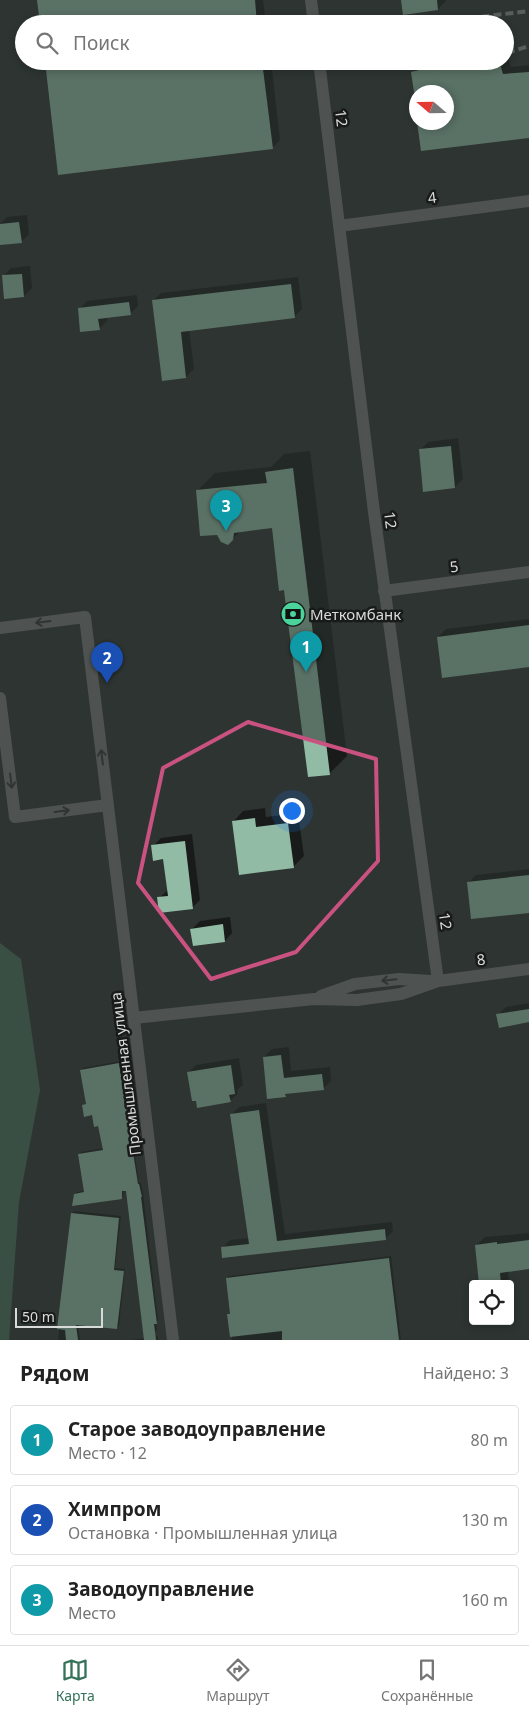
<!DOCTYPE html>
<html lang="ru">
<head>
<meta charset="utf-8">
<style>
	body { margin:0; font-family:"Noto Sans",sans-serif; background:#f2f2f2; color:#222 }
	.controls { position:absolute; right:15px; bottom:15px; display:grid; overflow:hidden; border-radius:5px; box-shadow:0 2px 8px #0003 }
	.controls button { width:45px; height:45px; display:grid; place-items:center; padding:0; border:0; border-bottom:1px solid #e0e0e0; background:#fff; color:#222; font:25px sans-serif }
	.compass { position:absolute; left:409px; top:85px; width:45px; height:45px; border-radius:50%; background:#fff; box-shadow:0 2px 8px #0003; rotate:290deg }
	.scale { position:absolute; left:15px; bottom:12px; width:88px; box-sizing:border-box; padding-left:5px; border:2px solid #d8dbda; border-top:0; font-size:14px; line-height:18px; white-space:nowrap; color:#d8dbda; -webkit-text-stroke:4px #181b19; paint-order:stroke }
	.you { position:absolute; left:291px; top:810px; width:18px; height:18px; margin:-12px; border:4px solid #fff; border-radius:50%; background:#1a73e8; box-shadow:0 0 0 8px #1a73e833 }
	.badge { display:grid; place-items:center; width:32px; height:32px; border-radius:50%; background:#347259; color:#fff; font-size:16px; font-weight:700 }
	.pin { position:absolute; translate:-50% -41px; filter:drop-shadow(0 1px 2px #0008) }
	.pin::after { content:''; position:absolute; top:26px; width:18px; height:15px; background:inherit; clip-path:polygon(0 0,100% 0,50% 100%) }
	.list { margin:0; padding:0; list-style:none }
	h2 { display:flex; justify-content:space-between; align-items:center; height:65px; margin:0; padding:0 20px; font-size:21px }
	h2 small { font-size:16px; font-weight:400; color:#767676 }
	.list li { display:grid; grid-template-columns:32px 1fr auto; gap:15px; align-items:center; box-sizing:border-box; height:70px; margin:0 10px 10px; padding:0 10px; border:1px solid #e0e0e0; border-radius:5px }
	.list b { display:block; font-size:19px; white-space:nowrap }
	.list p { margin:0; font-size:16px; white-space:nowrap; color:#767676 }
	.list em { font-size:16px; font-style:normal; color:#767676 }
	.icon { flex:none; width:28px; height:28px; fill:none; stroke:currentColor; stroke-width:2; stroke-linecap:round; stroke-linejoin:round }
	.map { position:relative; flex:none; width:529px; height:1340px; overflow:hidden }
	.search { position:absolute; background:#fff; box-shadow:0 2px 8px #0003; left:15px; right:15px; top:15px; height:55px; display:flex; align-items:center; gap:12px; box-sizing:border-box; padding:0 18px; border-radius:28px; color:#767676; font-size:19px }
	.sheet { height:305px; background:#fff }
	nav { display:flex; justify-content:space-around; align-items:center; box-sizing:border-box; height:70px; border-top:1px solid #e0e0e0; background:#fff; font-size:14px; color:#767676 }
	nav a { display:grid; justify-items:center; gap:2px }
	nav .on { color:#347259 }
	.map>svg:first-child { display:block }
	.forest { fill:#486f5c }
	.shadow { fill:#0007 }
	.building { fill:#91bba5 }
	.lines { fill:none; stroke-linecap:round; stroke-linejoin:round }
	.minor { stroke:#757776; stroke-width:12 }
	.rail { stroke:#8c908e; stroke-width:4; stroke-dasharray:8 4; stroke-linecap:butt }
	.oneway { stroke:#343735 }
	.marked { fill:none; stroke:#c95281; stroke-width:4; stroke-linejoin:round }
	.labels { text-anchor:middle; dominant-baseline:central; stroke-width:5; stroke-linejoin:round; paint-order:stroke }
	.street-label { font-size:15px; fill:#d8dbda; stroke:#181b19 }
	.poi-label { font-size:15px; fill:#d8dbda; stroke:#181b19; text-anchor:start }
</style>
</head>
<body>
<div class="map">
<svg width="529" height="1340" viewBox="0 0 529 1340">
	<rect width="100%" height="100%" fill="#2e3431"/>
	<!-- forest -->
	<path class="forest" d="M0 943 21 959 40 1090 19 1202 9 1340H0Z"/>
	<!-- shadow -->
	<path class="shadow" d="M39 0H263L266 24H41Z
		M402 0H445L446 1 438 9Z
		M505 48 511 67 529 65V136L446 122V92H416V106L412 73 420 65 435 61H505Z
		M46 61H271L280 140 272 148Z
		M27 215 29 234 21 242 0 239V224L7 217Z
		M30 266 32 288 24 296 3 276 11 268Z
		M298 277 302 309 294 317 189 329 194 369 186 377 153 301 161 293Z
		M137 295 138 306 130 314 107 317V321L99 329 79 309 87 301Z
		M458 438 463 479 455 487 420 450 428 442Z
		M310 451 347 756 329 774 285 589 273 527 241 531 228 543 197 491 215 473 271 467 284 454Z
		M529 619V666L438 637 446 629Z
		M265 808 266 817 298 813 304 856 293 867 233 822 243 811Z
		M192 834 200 900 192 908 159 898 168 890 164 858 153 846 161 838Z
		M529 869V912L468 883 476 875Z
		M230 917 232 933 225 941 192 929 200 921Z
		M529 1003V1021L498 1015 506 1007Z
		M289 1047 291 1071 330 1067 331 1081 323 1089 288 1092 285 1096 264 1057 272 1049Z
		M239 1058 243 1085 237 1090 238 1093 230 1101 197 1099 188 1073 196 1065Z
		M121 1061 139 1183H141L143 1193 158 1320 156 1323 157 1330 155 1332 127 1190H124L123 1196 121 1198 75 1194 77 1192 85 1191 79 1154 81 1152 104 1148 99 1125 93 1114 84 1105 87 1103 81 1070 83 1068Z
		M266 1103 285 1234 392 1222 393 1231 385 1239 223 1248 230 1240 250 1238 232 1114 239 1107Z
		M75 1211 121 1216 115 1268 125 1269 119 1326 117 1328 78 1324 80 1340H58L72 1213Z
		M529 1233V1268L508 1270 509 1284H480L477 1245 485 1237Z
		M391 1256 401 1340H232L229 1314 231 1312 227 1278 229 1276Z
		M158 1336V1340H131Z"/>
	<!-- building -->
	<path class="building" d="M37 0H255L257 24H40Z
		M401 0H437L438 10 403 15Z
		M45 61H262L273 149 58 175Z
		M455 61H499L503 74 529 72V138L421 151 417 122H446V92H414L411 72Z
		M19 222 22 243 0 245V224Z
		M22 274 24 297 4 299 2 275Z
		M291 284 295 318 181 332 186 378 162 381 152 300Z
		M129 302 131 315 98 319 100 330 80 332 78 308Z
		M451 446 455 488 423 492 419 449Z
		M293 468 330 775 308 777 285 599 284 590 279 591 272 528 234 533 233 540 228 545 221 542 217 535 200 536 196 490 267 483 265 472Z
		M529 625V667L442 678 437 637Z
		M255 818 256 827 288 823 294 868 239 875 232 821Z
		M185 841 193 909 159 913 157 897 168 896 163 859 153 861 151 845Z
		M529 875V913L471 919 467 882Z
		M223 924 225 942 193 946 190 929Z
		M529 1009V1022L499 1028 496 1014Z
		M281 1055 284 1078 322 1074 324 1090 285 1094 286 1097 267 1099 263 1057Z
		M119 1063 138 1184H139L142 1197H141L157 1324H154L156 1340H144L126 1191H122V1199L72 1206 74 1194 84 1192 78 1154 103 1150 98 1126 94 1127 92 1115 84 1117 82 1105 86 1104 80 1070Z
		M231 1065 235 1094 229 1095 231 1102 197 1108 196 1101H192L187 1072Z
		M259 1110 277 1241 385 1229 386 1240 222 1258 221 1247 249 1244 230 1114Z
		M71 1213 119 1218 114 1270 124 1271 117 1329 76 1325 78 1340H66L65 1330 57 1329Z
		M529 1240V1269L500 1273 501 1284H479L475 1245 497 1242V1244Z
		M389 1258 399 1340H282V1331L230 1337 227 1314H230L226 1278Z"/>
	<g class="lines">
		<!-- minor -->
		<path class="minor" d="M311 0 314 24
			M319 61 374 512 438 981
			M339 226 529 201
			M384 591 529 572
			M0 628 85 617 173 1340
			M0 698 15 817 108 805
			M321 996 355 984 399 979 431 981
			M134 1018 314 999 357 1000 401 994 438 981 529 969"/>
		<!-- rail -->
		<path class="rail" d="M422 24 529 11
			M507 53 529 46"/>
	</g>
	<!-- one-way arrows -->
	<defs><path id="oneway-shaft" d="M-6 0H5M1.5-3L5.5 0L1.5 3" fill="none" stroke-width="1.6" stroke-linecap="round" stroke-linejoin="round" transform="scale(1.25)"/></defs>
	<g class="oneway">
		<use href="#oneway-shaft" transform="translate(43 622) rotate(173)"/>
		<use href="#oneway-shaft" transform="translate(102 757) rotate(-97)"/>
		<use href="#oneway-shaft" transform="translate(11 781) rotate(83)"/>
		<use href="#oneway-shaft" transform="translate(62 811) rotate(-7)"/>
		<use href="#oneway-shaft" transform="translate(389 980) rotate(174)"/>
	</g>
	<!-- marked area -->
	<path d="M0 0H529V1340H0ZM248 722 376 759 378 861 296 952 211 979 138 883 163 768Z" fill="#2e3431" fill-opacity=".55" fill-rule="evenodd"/>
	<path class="marked" d="M248 722 376 759 378 861 296 952 211 979 138 883 163 768Z"/>
	<!-- icons -->
	<defs>
		<symbol id="bank-disc" viewBox="-11 -11 22 22"><circle r="9.5" fill="#4ad49c" stroke="#181b19"/><path d="M-6-4H6V4H-6ZM0-2.3a2.3 2.3 0 1 0 0 4.6a2.3 2.3 0 1 0 0-4.6Z" fill="#111"/></symbol>
	</defs>
	<g fill-rule="evenodd">
		<use href="#bank-disc" x="279" y="600" width="28" height="28"/>
	</g>
	<g class="labels">
		<!-- street labels -->
		<g class="street-label">
			<text transform="translate(342 118) rotate(83)">12</text>
			<text transform="translate(432 197) rotate(-7)">4</text>
			<text transform="translate(391 520) rotate(83)">12</text>
			<text transform="translate(454 566) rotate(-7)">5</text>
			<text transform="translate(446 921) rotate(82)">12</text>
			<text transform="translate(481 959) rotate(-8)">8</text>
			<text transform="translate(125 1074) rotate(-97)">Промышленная улица</text>
		</g>
		<!-- poi labels -->
		<g class="poi-label">
			<text x="310" y="614">Меткомбанк</text>
		</g>
	</g>
</svg>
<div class="controls">
<button><svg class="icon" aria-label="locate" viewBox="0 0 24 24"><circle cx="12" cy="12" r="6"/><path d="M12 2v4M12 18v4M2 12h4M18 12h4"/></svg></button>
</div>
<svg class="compass" viewBox="-18 -18 36 36"><path d="M0-13l5 13h-10z" fill="#e53935"/><path d="M0 13l5-13h-10z" fill="#767676"/></svg>
<div class="scale">50 m</div>
<div class="you"></div>
<div class="pin badge" style="left:306px;top:672px;background:#0f9aa8">1</div>
<div class="pin badge" style="left:107px;top:683px;background:#1a4fb4">2</div>
<div class="pin badge" style="left:226px;top:531px;background:#0f9aa8">3</div>
<div class="search"><svg class="icon" aria-label="search" viewBox="0 0 24 24"><circle cx="10" cy="10" r="6"/><path d="M15 15l6 6"/></svg>Поиск</div>
</div>
<section class="sheet">
<h2>Рядом<small>Найдено: 3</small></h2>
<ul class="list">
<li><span class="badge" style="background:#0f9aa8">1</span><div><b>Старое заводоуправление</b><p>Место · 12</p></div><em>80 m</em></li>
<li><span class="badge" style="background:#1a4fb4">2</span><div><b>Химпром</b><p>Остановка · Промышленная улица</p></div><em>130 m</em></li>
<li><span class="badge" style="background:#0f9aa8">3</span><div><b>Заводоуправление</b><p>Место</p></div><em>160 m</em></li>
</ul>
</section>
<nav>
<a class="on"><svg class="icon" aria-label="map" viewBox="0 0 24 24"><path d="M3 6l6-2 6 2 6-2v14l-6 2-6-2-6 2zM9 4v14M15 6v14"/></svg>Карта</a>
<a><svg class="icon" aria-label="directions" viewBox="0 0 24 24"><path d="M12 3l9 9-9 9-9-9zM9 14v-3h6M13 9l2 2-2 2"/></svg>Маршрут</a>
<a><svg class="icon" aria-label="saved" viewBox="0 0 24 24"><path d="M7 4h10v16l-5-4-5 4z"/></svg>Сохранённые</a>
</nav>
</body>
</html>
